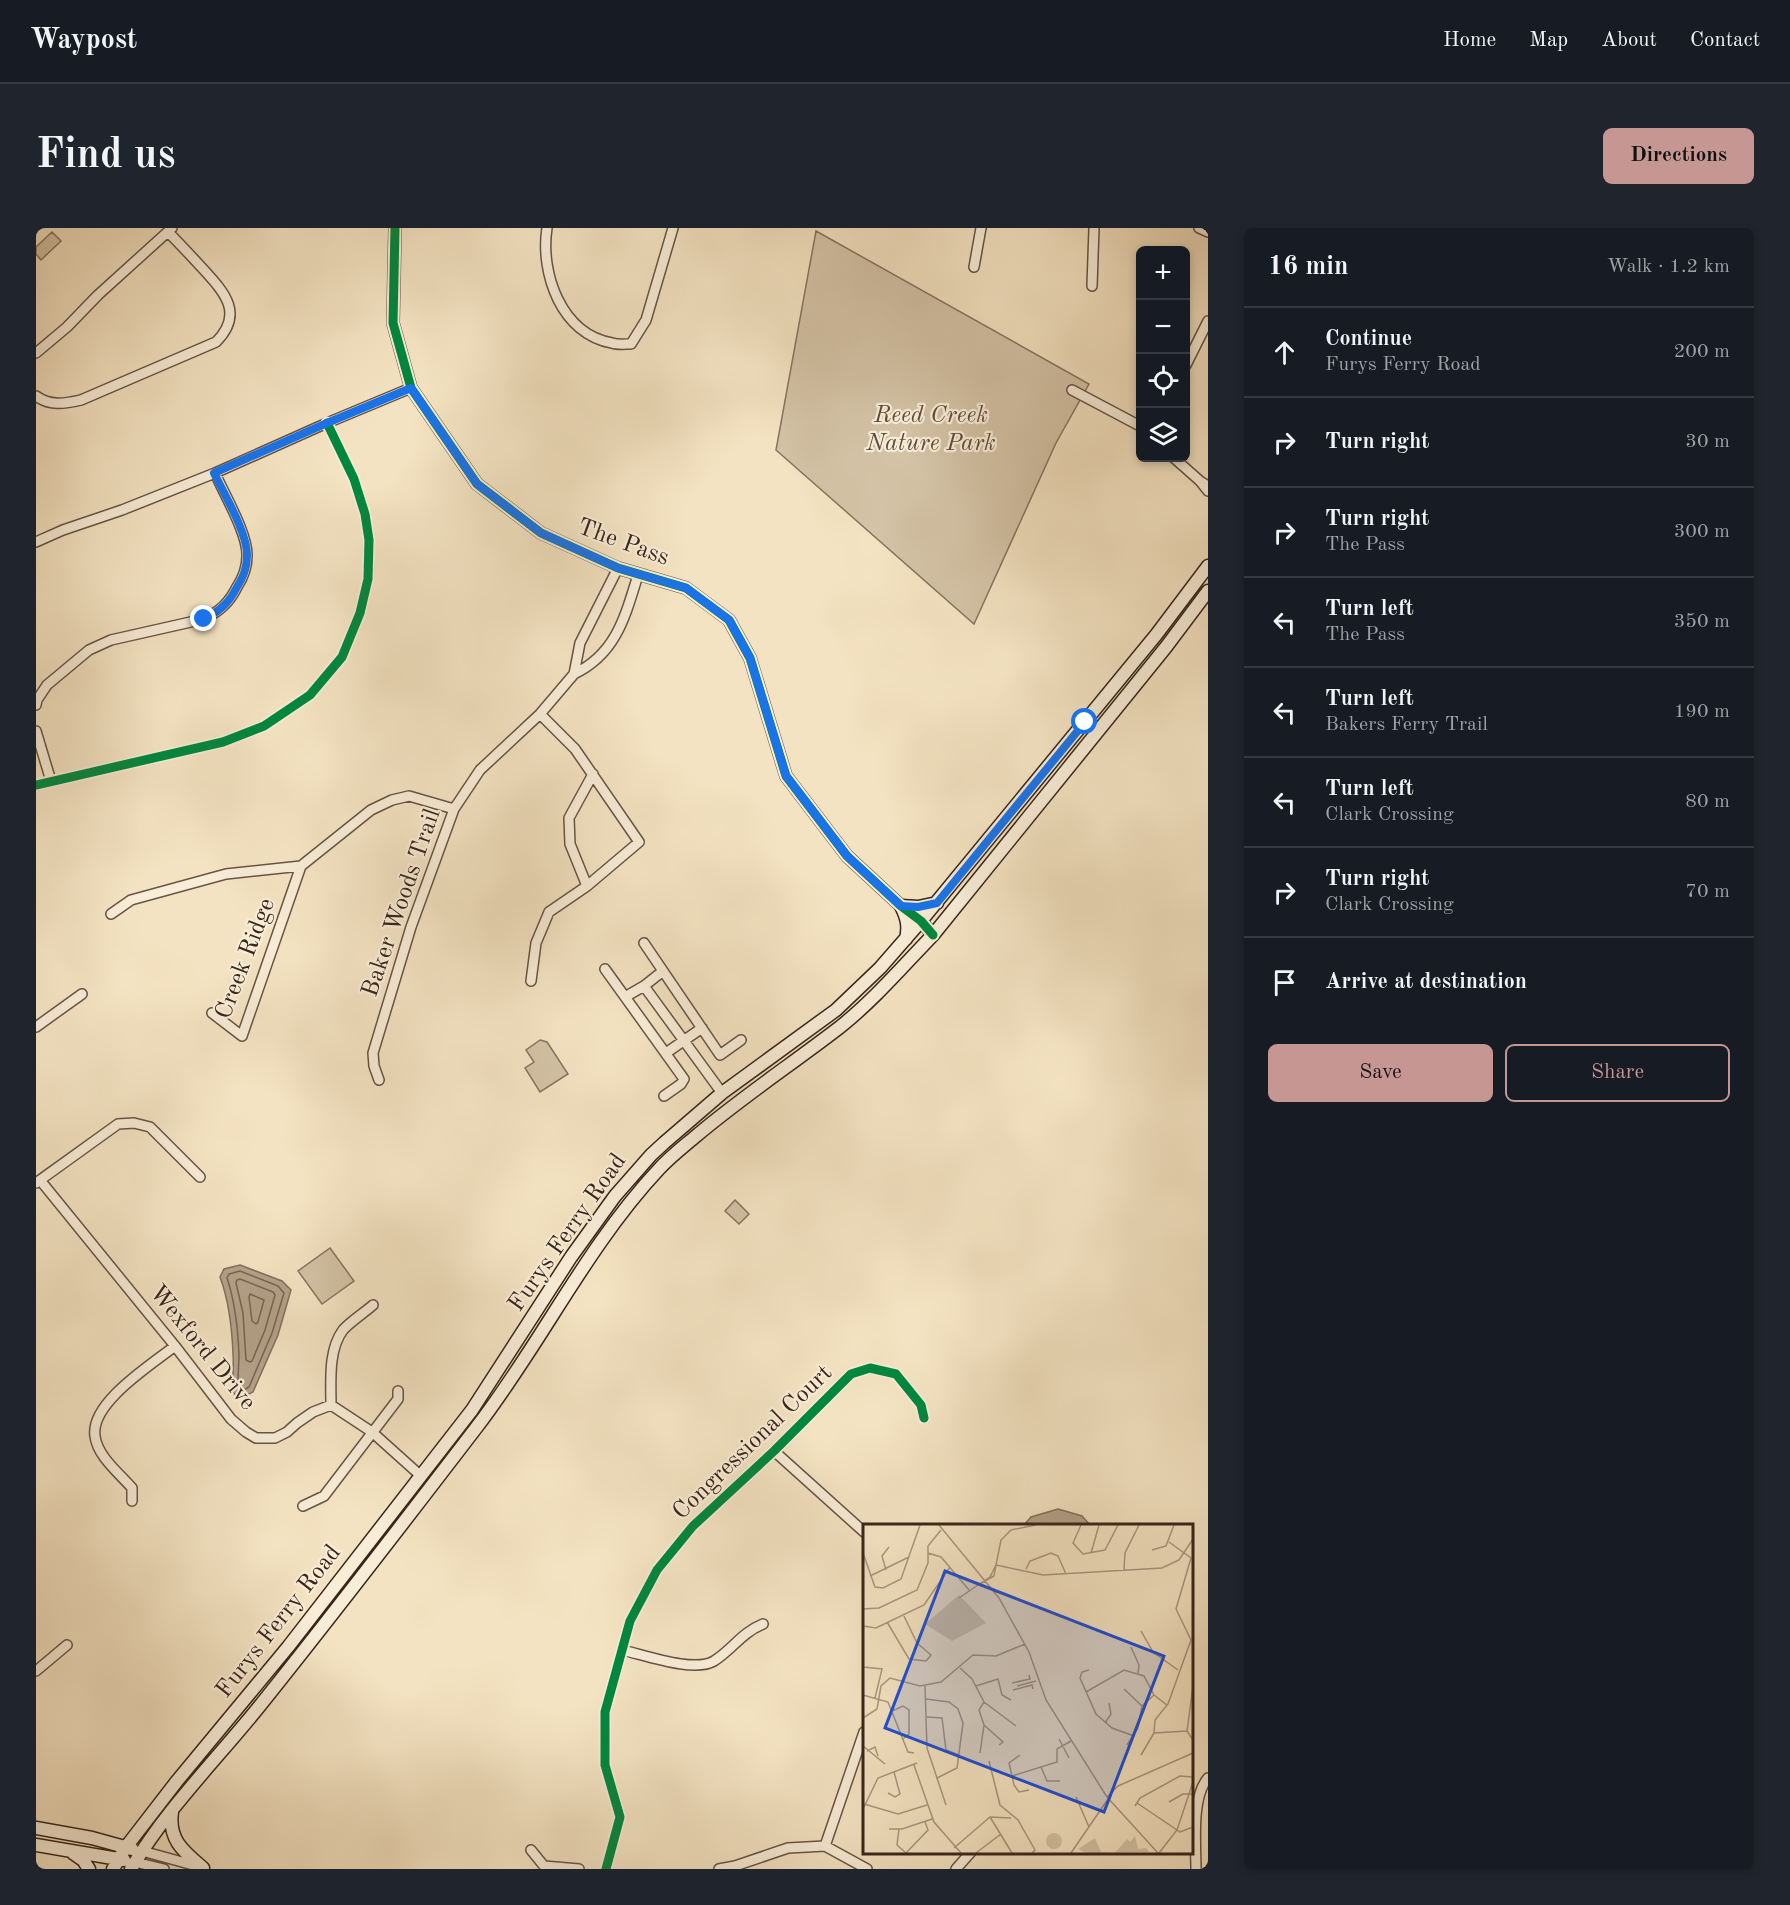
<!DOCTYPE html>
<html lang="en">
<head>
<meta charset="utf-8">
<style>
	body { margin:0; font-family:"Old Standard TT",serif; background:#20242c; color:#f1f3f6 }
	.controls { position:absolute; right:18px; top:18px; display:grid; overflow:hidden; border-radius:9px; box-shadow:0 3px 9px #0003 }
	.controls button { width:54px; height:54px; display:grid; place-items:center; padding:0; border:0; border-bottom:2px solid #363941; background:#171b24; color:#f1f3f6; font:30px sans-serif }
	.stop { position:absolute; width:18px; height:18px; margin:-14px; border:4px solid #1a73e8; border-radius:50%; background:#fff }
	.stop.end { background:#1a73e8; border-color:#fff; box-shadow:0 2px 6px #0008 }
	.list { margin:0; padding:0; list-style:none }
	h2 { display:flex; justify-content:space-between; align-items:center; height:78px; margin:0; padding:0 24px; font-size:26px }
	h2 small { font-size:20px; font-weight:400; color:#9ea1a6 }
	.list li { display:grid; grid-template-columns:39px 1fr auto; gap:18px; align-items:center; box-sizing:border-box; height:90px; padding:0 24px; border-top:2px solid #363941 }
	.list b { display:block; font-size:22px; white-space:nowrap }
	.list p { margin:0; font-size:20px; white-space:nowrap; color:#9ea1a6 }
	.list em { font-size:20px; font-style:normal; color:#9ea1a6 }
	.actions { display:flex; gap:12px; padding:18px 24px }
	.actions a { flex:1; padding:14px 0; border:2px solid #c59692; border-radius:9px; text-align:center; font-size:21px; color:#c59692 }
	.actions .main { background:#c59692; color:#111 }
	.icon { flex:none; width:33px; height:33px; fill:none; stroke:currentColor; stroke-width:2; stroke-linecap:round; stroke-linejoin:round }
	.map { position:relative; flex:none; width:1172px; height:1641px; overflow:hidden; border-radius:9px }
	header { display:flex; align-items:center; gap:36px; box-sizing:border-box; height:84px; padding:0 30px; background:#171b24; border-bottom:2px solid #363941 }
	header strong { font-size:28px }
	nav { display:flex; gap:33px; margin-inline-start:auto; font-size:21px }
	.intro { display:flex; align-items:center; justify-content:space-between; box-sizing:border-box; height:144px; padding:0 36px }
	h1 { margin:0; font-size:42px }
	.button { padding:15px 27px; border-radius:9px; background:#c59692; color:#111; font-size:21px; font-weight:700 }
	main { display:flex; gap:36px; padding:0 36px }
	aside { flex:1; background:#171b24; border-radius:9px; box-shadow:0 3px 9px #0003 }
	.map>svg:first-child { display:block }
	.green { fill:#d4c3a6; stroke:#867461; stroke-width:1.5 }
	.water { fill:#b4a28a; stroke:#82705e; stroke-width:1.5 }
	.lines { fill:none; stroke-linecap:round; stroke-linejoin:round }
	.shore { stroke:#766453; stroke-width:1.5 }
	.minor-casing { stroke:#675446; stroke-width:12 }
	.tertiary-casing { stroke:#675446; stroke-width:14 }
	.secondary-casing { stroke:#38251c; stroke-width:15 }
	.minor { stroke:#f8edd7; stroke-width:9 }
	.tertiary { stroke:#f8edd7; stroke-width:10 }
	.secondary { stroke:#f8edd7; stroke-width:12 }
	.cycleway-casing { stroke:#f8edd7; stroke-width:13 }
	.cycleway { stroke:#00873e; stroke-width:9 }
	.route { stroke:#1a73e8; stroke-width:8 }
	.labels { text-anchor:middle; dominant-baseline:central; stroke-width:4.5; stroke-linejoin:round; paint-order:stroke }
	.park-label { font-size:24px; font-style:italic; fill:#5f4c3e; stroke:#f8edd7 }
	.street-label { font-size:24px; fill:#38251c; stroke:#f8edd7 }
	.inset-road { fill:none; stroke:#a99780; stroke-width:1.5 }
	.view { fill:#1d4ed8; fill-opacity:0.15; stroke:#1d4ed8; stroke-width:3 }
	.inset-edge { fill:none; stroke:#38251c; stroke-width:3 }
</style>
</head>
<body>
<header>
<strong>Waypost</strong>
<nav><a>Home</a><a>Map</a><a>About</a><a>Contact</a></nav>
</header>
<div class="intro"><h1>Find us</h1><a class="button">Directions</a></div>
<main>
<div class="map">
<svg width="1172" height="1641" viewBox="0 0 1172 1641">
	<rect width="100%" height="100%" fill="#f4e3c2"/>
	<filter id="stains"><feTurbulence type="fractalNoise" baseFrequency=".00333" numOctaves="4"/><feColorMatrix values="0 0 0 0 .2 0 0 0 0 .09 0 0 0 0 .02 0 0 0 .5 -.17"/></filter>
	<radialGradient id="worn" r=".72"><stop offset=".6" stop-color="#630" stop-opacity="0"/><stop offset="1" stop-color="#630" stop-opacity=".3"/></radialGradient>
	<!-- green -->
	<path class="green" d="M780 3 1053 156 1020 215 938 396 740 222Z
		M16 4 25 13 5 32 0 26V19Z
		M504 812 511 814 532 846 504 864 489 840 498 834 490 822Z
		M699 972 713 986 703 996 689 983Z
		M294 1020 318 1053 286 1076 262 1043Z"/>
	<!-- water -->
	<path class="water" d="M204 1037 246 1053 255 1062 242 1107 217 1164 205 1170 197 1165C196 1152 198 1139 197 1126 196 1100 193 1073 184 1049L188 1041Z
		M1022 1281 1046 1288 1054 1297H988L995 1289Z"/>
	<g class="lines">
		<!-- shore -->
		<path class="shore" d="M204 1043 242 1058 248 1065 236 1105 213 1159 206 1163 203 1161C201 1149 203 1138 203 1127 202 1101 199 1074 191 1050L193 1046Z
			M204 1051 237 1064 239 1067 229 1102 216 1133 214 1134 210 1132 207 1085 200 1055 201 1052Z
			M214 1066 228 1072 222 1094 220 1096 216 1093 213 1069Z"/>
		<defs>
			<path id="minor" d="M511 0C504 45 525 106 576 115 582 117 589 116 595 116L610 92 637 0
				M1163 0 1172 4
				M938 39 945 0
				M1056 58 1058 0
				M0 125 31 99 62 67 136 0
				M1150 137 1172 93
				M1036 162 1104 198
				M0 168C14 178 28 176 45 172L180 114C208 86 189 65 168 42 156 29 144 16 132 4
				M1138 230 1164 253
				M1172 258 1164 253 1172 263
				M0 314 27 302 86 282 179 245 291 195 375 160
				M538 446C580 426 589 389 602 347
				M0 477 1 472 11 457 53 422 75 412 168 391C184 383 193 375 201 359 207 350 211 339 211 328 212 306 188 266 179 245
				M0 503 15 553
				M0 557 187 514 228 498 274 467 306 429 324 385 332 351 333 312 329 286 318 251 291 195
				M551 658 534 616 533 590 557 546
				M75 686 95 672 190 646 265 638 335 582 356 572 373 568 418 581
				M608 715 684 827 705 812
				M569 741 648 851 645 856 628 868
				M495 753 500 715 513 684 551 658 603 614 539 521 504 486
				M608 758 686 865
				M589 769 608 758 627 743
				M176 785 206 808 265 638
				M0 799 46 766
				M630 825 666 800
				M343 852 338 838 337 825 375 699 418 581 444 542 504 486 538 446 544 415 582 340
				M4 952 139 1118 195 1191 210 1204 220 1210H239L251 1204 261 1195 277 1184 295 1177 336 1204 385 1248
				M0 955 82 896 98 895 114 899 164 949
				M295 1177C295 1154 292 1122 307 1102 315 1093 328 1085 337 1077
				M738 1223 828 1304
				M96 1273V1260C84 1246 61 1228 59 1208 54 1175 115 1137 139 1118
				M267 1278 288 1268 362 1171V1163
				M586 1422C609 1427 658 1445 678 1433 697 1421 705 1405 727 1396
				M0 1443 31 1417
				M789 1618 828 1504
				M495 1622 508 1638 543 1641
				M106 1623 161 1638
				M99 1634 128 1641
				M570 1641 584 1589 569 1537V1484L594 1393 621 1342 657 1298 738 1223 815 1146 834 1140 860 1146 885 1177 888 1190
				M683 1641 699 1638 752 1620 789 1618 831 1641
				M920 1641 935 1624
				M1160 1641C1160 1617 1155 1569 1172 1550"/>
			<path id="tertiary" d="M359 0 357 95 375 160 441 256 505 305 582 340 650 360 693 392 714 430 750 548 811 628 865 678 885 693 897 707"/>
			<path id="secondary" d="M870 711C873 698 871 690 865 678L882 679 901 675
				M136 1584C132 1612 148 1624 167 1640
				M0 1600 56 1610 96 1621
				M0 1617 88 1632
				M37 1625 47 1632 53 1641
				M77 1641 90 1619 141 1553 252 1419 436 1182 535 1029 579 968 615 927 628 915 686 865 800 782 844 740 885 693 1120 407 1172 338
				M95 1641C129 1583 180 1532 222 1480 296 1388 368 1294 440 1200 505 1116 550 1019 623 941 634 929 647 919 660 908 706 869 756 836 804 799 838 772 867 738 897 707L1130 419 1172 363"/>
		</defs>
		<!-- minor casing -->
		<use href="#minor" class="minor-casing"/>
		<!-- tertiary casing -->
		<use href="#tertiary" class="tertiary-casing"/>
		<!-- secondary casing -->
		<use href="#secondary" class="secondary-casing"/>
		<!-- minor -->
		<use href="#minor" class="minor"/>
		<!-- tertiary -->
		<use href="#tertiary" class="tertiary"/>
		<!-- secondary -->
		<use href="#secondary" class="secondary"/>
		<defs>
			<path id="cycleway" d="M359 0 357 95 375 160 441 256 505 305 582 340 650 360 693 392 714 430 750 548 811 628 865 678 885 693 897 707
				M0 557 187 514 228 498 274 467 306 429 324 385 332 351 333 312 329 286 318 251 291 195
				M570 1641 584 1589 569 1537V1484L594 1393 621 1342 657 1298 738 1223 815 1146 834 1140 860 1146 885 1177 888 1190"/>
		</defs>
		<!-- cycleway casing -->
		<use href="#cycleway" class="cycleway-casing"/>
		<!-- cycleway -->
		<use href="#cycleway" class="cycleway"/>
	</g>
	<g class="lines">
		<!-- route -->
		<path class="route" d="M168 391C184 383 193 375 201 359 207 350 211 339 211 328 212 306 188 266 178 245L291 195 375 160 441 256 505 305 582 340 650 360 693 392 714 430 750 548 811 628 865 678 882 679 901 675 1049 494"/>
	</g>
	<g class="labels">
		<!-- park labels -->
		<g class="park-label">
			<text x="895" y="188">Reed Creek<tspan x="895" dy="28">Nature Park</tspan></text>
		</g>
		<!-- street labels -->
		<g class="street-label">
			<text transform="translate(587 315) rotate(20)">The Pass</text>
			<text transform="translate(366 675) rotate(-71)">Baker Woods Trail</text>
			<text transform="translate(210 731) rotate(-69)">Creek Ridge</text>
			<text transform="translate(532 1005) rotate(-55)">Furys Ferry Road</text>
			<text transform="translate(166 1120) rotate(51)">Wexford Drive</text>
			<text transform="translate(717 1215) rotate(-44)">Congressional Court</text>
			<text transform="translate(243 1394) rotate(-52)">Furys Ferry Road</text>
		</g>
	</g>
	<!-- overview -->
	<g transform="translate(827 1296)">
		<rect width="330" height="330" fill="#f4e3c2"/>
		<path d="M96 71 123 99 89 117 62 100ZM183 317a8 8 0 1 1 16 0a8 8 0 1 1-16 0ZM272 312 275 325 283 324 286 328 223 329 215 325 232 314 238 328 252 329 264 315 267 318Z" fill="#d4c3a6"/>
		<path class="inset-road" d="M76 1 136 74 166 128 183 176 244 273 295 329M173 1 148 6 138 16 133 41 180 51 299 44 316 36 330 15M218 1 210 19 220 30 242 26 255 1M289 26 303 22 311 1M0 29 12 63 20 64 38 55 57 1M65 29 78 33 106 66M228 29 236 1M133 41 131 52 115 61 127 53ZM163 45 167 37 188 29 195 32 203 50M23 46 19 32 26 23M261 46 262 29 276 1M7 52 46 33M96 74 115 61M0 85 16 84 54 66 65 39V22L78 6M24 98 46 135 63 137 68 131 54 119 40 90M0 102 13 104 61 81 87 43M278 107 290 128 315 146M268 123 276 141 275 149M0 143 19 145 12 174M97 144 109 155 121 178 153 202M226 146 219 148 217 154 233 190 249 204 271 212M149 159 167 155 166 151M62 162 64 224 83 281M113 162 135 155 139 171 148 176M154 162 173 157M330 162 324 207 330 216M261 165 279 182M150 166 169 161 170 165M223 168 261 146 281 152 291 171 304 181M0 171 25 178 45 228 51 229M63 175 86 178 95 185 100 199 94 244 74 254M29 187 40 182 46 186V210L40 215M64 193 79 194 83 226 96 231M0 194 14 185 18 162 27 154 57 162 78 158 110 131 133 132 162 120M242 199 248 190 246 179M121 201 140 218 136 221M291 209 324 207M196 215 206 234M264 221 275 204 279 182 291 171M0 222 22 240M4 227 12 223 15 232M117 229 121 201 116 186 121 178M157 231 146 239 151 261 156 268 166 266M278 231 291 209 292 196 305 180 328 116 313 85 328 34 306 18M126 237 137 281 155 296 172 326 169 329M51 241 71 298 98 329M178 243 184 257H197M149 252 194 238V225L208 217M25 269 32 273 37 270 31 248M213 273 226 303M244 273 255 262 330 229M306 278 320 270H330M274 279 317 308 330 303M1 280 35 290 64 281M272 282 277 274 317 252 330 253M0 285 15 254 54 239M127 293 149 329M26 305H39L69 295M36 305 34 321 43 329M91 324 127 293 148 294M43 329 65 306 62 298M113 329 138 310M208 329 245 275M296 329 314 306 330 258"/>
		<path class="view" d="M82 47 301 132 241 288 22 204Z"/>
		<rect width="330" height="330" class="inset-edge"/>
	</g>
	<rect width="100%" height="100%" filter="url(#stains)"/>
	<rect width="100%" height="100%" fill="url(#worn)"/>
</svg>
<div class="controls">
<button>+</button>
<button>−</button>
<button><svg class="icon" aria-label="locate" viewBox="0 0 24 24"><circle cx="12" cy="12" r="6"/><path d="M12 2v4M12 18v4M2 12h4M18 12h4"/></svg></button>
<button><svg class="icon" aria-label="layers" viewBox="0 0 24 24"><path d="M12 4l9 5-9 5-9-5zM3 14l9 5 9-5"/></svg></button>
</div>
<div class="stop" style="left:1049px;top:494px"></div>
<div class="stop end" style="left:168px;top:391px"></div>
</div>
<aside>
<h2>16 min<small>Walk · 1.2 km</small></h2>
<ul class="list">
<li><svg class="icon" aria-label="ahead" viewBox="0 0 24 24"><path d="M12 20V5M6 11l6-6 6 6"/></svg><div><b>Continue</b><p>Furys Ferry Road</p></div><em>200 m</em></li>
<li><svg class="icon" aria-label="right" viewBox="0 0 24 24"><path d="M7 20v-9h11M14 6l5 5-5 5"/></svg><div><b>Turn right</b></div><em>30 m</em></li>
<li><svg class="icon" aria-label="right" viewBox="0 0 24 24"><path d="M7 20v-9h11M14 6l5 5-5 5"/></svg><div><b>Turn right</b><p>The Pass</p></div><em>300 m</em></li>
<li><svg class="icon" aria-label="left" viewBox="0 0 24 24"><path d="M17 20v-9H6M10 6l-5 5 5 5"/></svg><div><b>Turn left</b><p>The Pass</p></div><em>350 m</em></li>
<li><svg class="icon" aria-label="left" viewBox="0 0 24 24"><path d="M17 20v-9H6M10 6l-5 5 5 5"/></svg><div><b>Turn left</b><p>Bakers Ferry Trail</p></div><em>190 m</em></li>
<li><svg class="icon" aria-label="left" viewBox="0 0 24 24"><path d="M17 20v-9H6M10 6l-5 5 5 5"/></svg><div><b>Turn left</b><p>Clark Crossing</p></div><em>80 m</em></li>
<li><svg class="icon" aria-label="right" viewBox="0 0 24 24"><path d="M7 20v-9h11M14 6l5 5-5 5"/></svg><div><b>Turn right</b><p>Clark Crossing</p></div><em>70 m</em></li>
<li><svg class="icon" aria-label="arrive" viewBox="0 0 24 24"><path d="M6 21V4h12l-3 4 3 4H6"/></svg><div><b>Arrive at destination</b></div></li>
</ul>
<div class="actions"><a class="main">Save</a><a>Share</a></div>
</aside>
</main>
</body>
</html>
